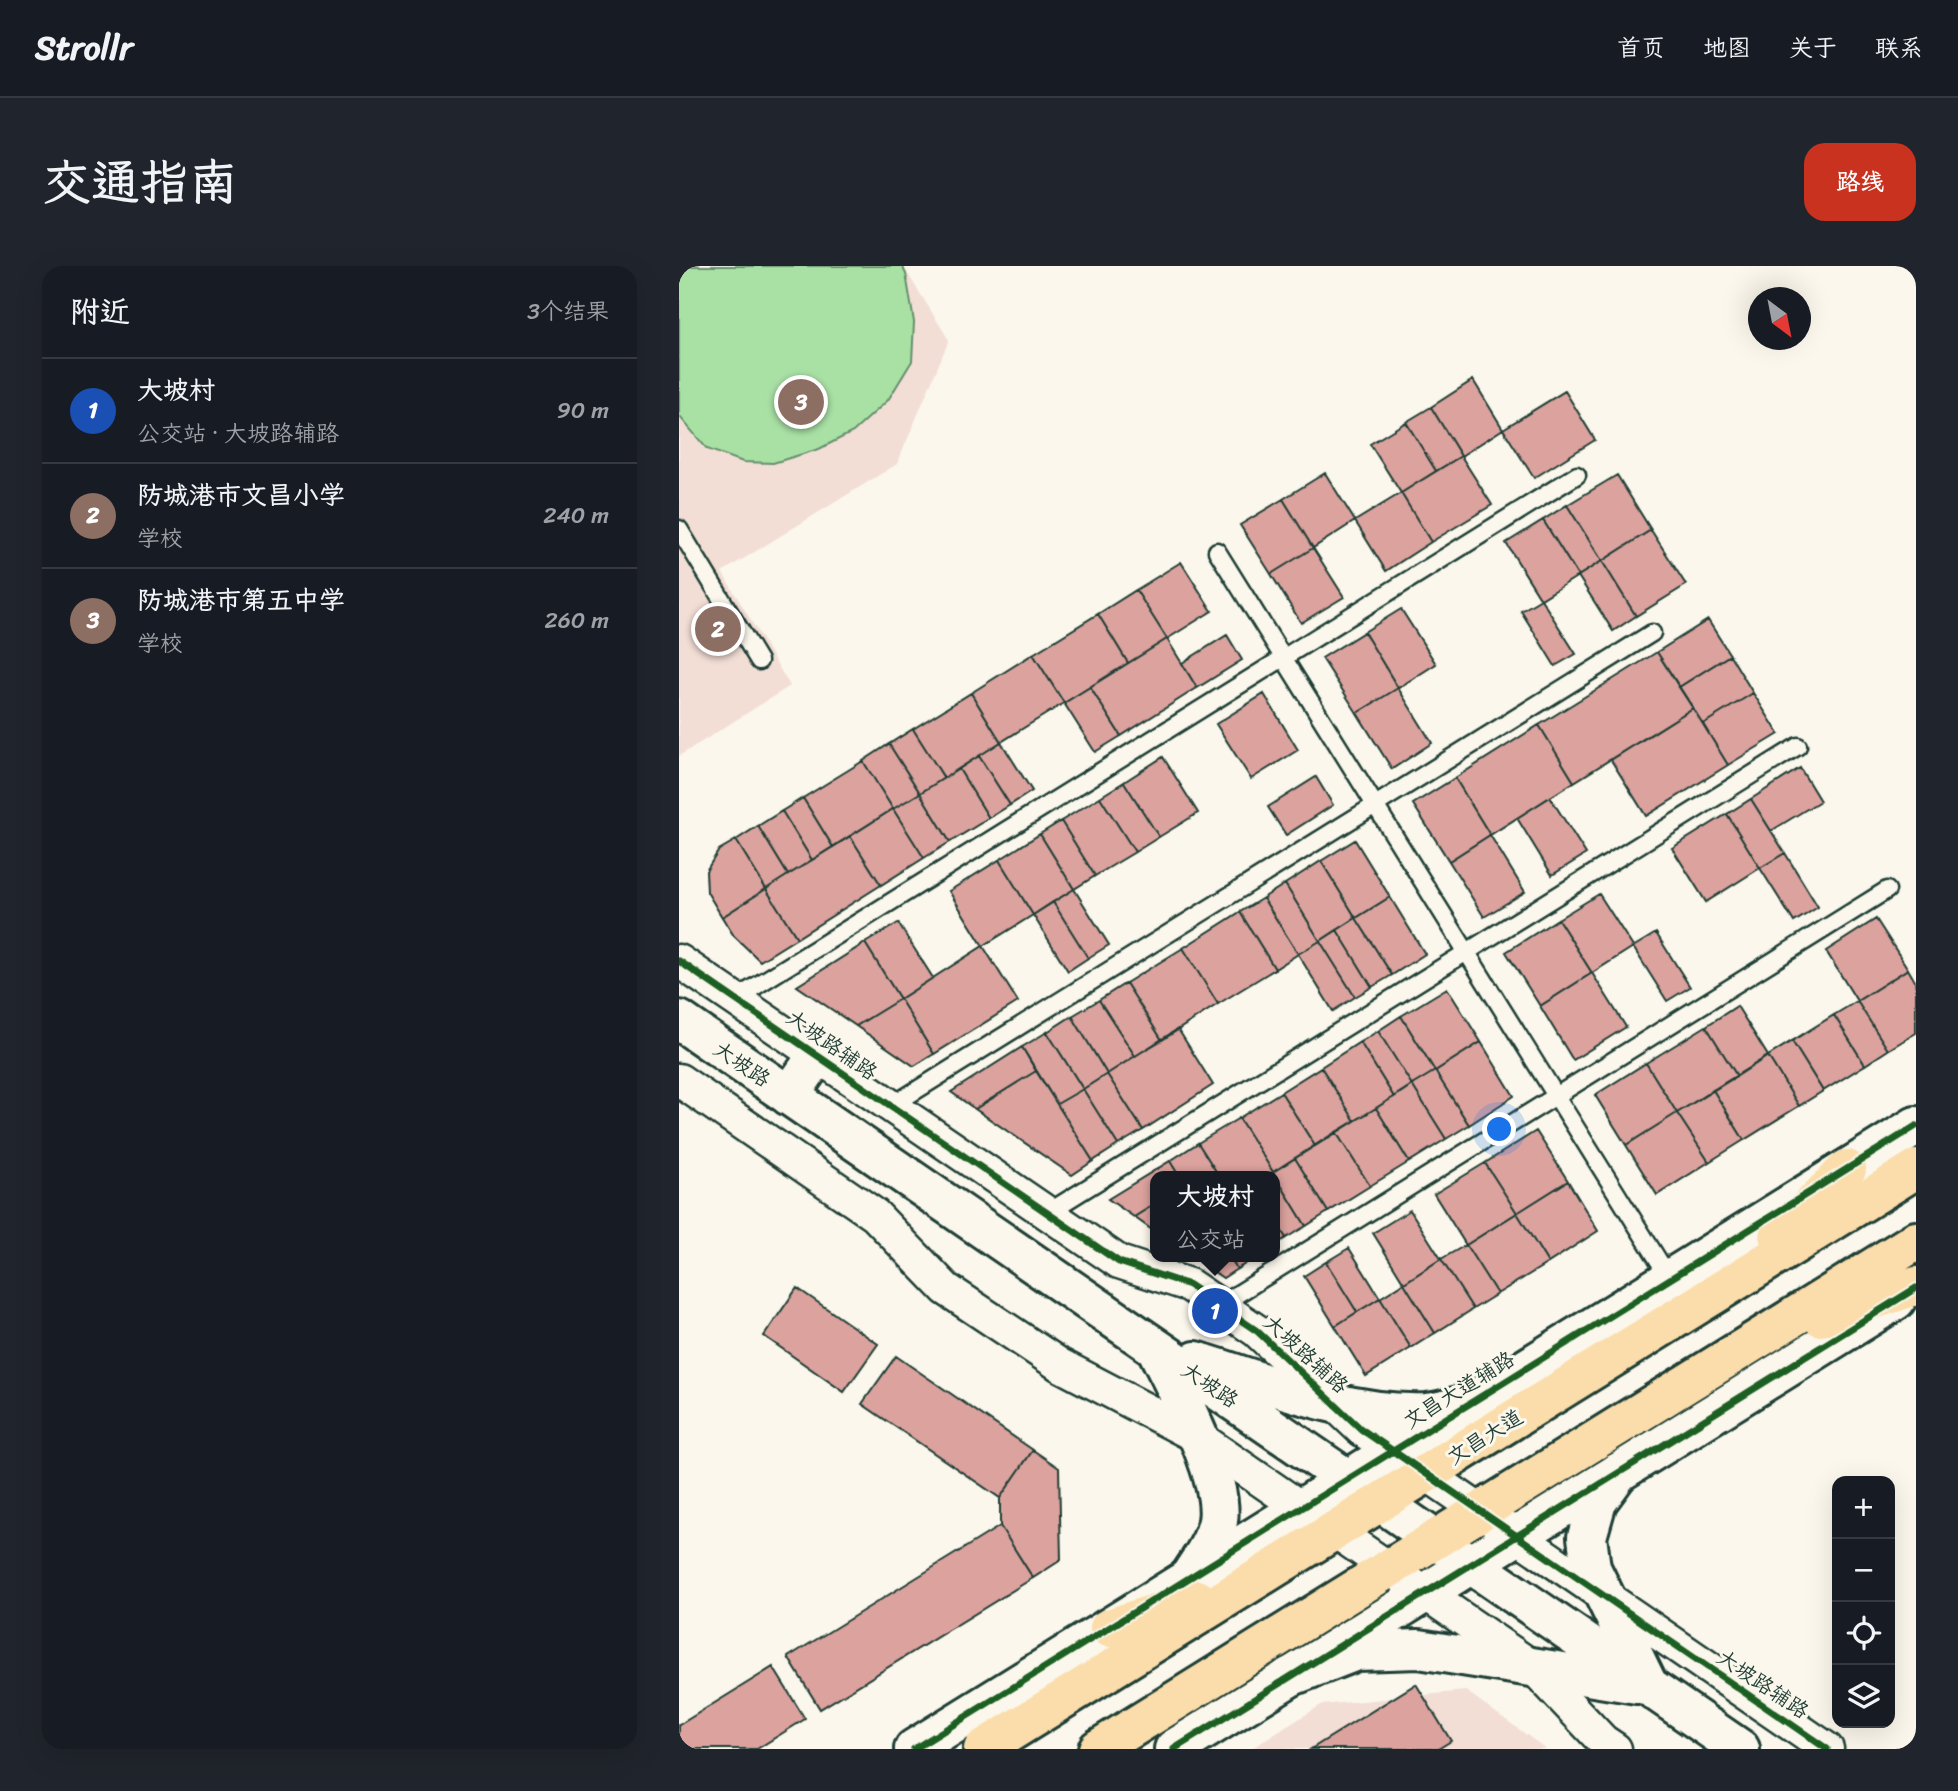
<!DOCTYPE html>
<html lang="zh">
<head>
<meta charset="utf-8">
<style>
	body { margin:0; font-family:Sriracha,"LXGW WenKai TC",sans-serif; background:#20242c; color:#f1f3f6 }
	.controls { position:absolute; right:21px; bottom:21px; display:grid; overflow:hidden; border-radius:14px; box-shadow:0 7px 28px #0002 }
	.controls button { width:63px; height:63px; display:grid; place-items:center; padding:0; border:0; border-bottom:2px solid #363941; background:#171b24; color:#f1f3f6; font:35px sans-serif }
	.compass { position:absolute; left:1069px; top:21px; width:63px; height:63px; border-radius:50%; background:#171b24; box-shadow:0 7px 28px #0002; rotate:148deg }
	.you { position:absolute; left:821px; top:864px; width:24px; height:24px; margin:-18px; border:5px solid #fff; border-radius:50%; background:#1a73e8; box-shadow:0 0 0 10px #1a73e833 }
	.badge { display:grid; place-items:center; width:46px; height:46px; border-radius:50%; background:#c8321e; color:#fff; font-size:23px; font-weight:700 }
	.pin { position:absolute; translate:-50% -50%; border:4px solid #fff; box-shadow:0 2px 7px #0006 }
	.popup { position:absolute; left:471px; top:905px; width:130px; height:91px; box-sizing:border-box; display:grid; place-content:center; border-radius:14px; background:#171b24; filter:drop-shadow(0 2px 5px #0005); font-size:23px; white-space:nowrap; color:#9ea1a6 }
	.popup b { font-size:26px; color:#f1f3f6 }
	.popup::after { content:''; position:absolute; left:50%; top:100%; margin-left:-14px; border:14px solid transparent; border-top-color:#171b24 }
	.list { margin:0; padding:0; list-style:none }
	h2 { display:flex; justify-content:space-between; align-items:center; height:91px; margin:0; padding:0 28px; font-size:30px }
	h2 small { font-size:23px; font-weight:400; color:#9ea1a6 }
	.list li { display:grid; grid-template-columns:46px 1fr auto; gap:21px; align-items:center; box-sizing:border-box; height:105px; padding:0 28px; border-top:2px solid #363941 }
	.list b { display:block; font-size:26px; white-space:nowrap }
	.list p { margin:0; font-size:23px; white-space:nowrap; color:#9ea1a6 }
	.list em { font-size:23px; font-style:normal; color:#9ea1a6 }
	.icon { flex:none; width:38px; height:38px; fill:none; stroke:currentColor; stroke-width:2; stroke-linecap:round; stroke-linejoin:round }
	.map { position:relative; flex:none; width:1237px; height:1483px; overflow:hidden; border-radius:21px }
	header { display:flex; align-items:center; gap:42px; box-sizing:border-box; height:98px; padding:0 35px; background:#171b24; border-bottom:2px solid #363941 }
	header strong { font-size:33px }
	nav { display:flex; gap:38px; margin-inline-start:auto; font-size:24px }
	.intro { display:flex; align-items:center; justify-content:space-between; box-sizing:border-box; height:168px; padding:0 42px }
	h1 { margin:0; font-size:49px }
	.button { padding:18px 32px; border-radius:21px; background:#c8321e; color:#fff; font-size:24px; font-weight:700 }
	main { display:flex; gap:42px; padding:0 42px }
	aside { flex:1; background:#171b24; border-radius:21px; box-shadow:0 7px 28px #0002 }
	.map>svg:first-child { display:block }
	.built { fill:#f2ded5 }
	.green { fill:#a9e1a5; stroke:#648f6c; stroke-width:2 }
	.building { fill:#dca29e; stroke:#1f3d34; stroke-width:2 }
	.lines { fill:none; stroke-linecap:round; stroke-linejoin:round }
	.service-casing { stroke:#1f3d34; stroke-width:21 }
	.minor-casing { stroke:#1f3d34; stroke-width:37 }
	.tertiary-casing { stroke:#1f3d34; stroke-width:44 }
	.secondary-casing { stroke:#1f3d34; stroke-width:44 }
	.primary-casing { stroke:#1f3d34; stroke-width:44 }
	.service { stroke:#fbf7ec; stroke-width:16 }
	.minor { stroke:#fbf7ec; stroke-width:32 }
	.tertiary { stroke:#fbf7ec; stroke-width:38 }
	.secondary { stroke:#fbf7ec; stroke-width:38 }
	.primary { stroke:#fbddab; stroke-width:38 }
	.cycleway-casing { stroke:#fbf7ec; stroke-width:11 }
	.cycleway { stroke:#1b5e20; stroke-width:7 }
	.labels { text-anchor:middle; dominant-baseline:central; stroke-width:6; stroke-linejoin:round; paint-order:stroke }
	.street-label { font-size:21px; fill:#1f3d34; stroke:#fbf7ec }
</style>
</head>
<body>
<header>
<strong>Strollr</strong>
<nav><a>首页</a><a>地图</a><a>关于</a><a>联系</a></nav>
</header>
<div class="intro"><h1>交通指南</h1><a class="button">路线</a></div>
<main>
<aside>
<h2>附近<small>3个结果</small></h2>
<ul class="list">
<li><span class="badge" style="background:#1a4fb4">1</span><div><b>大坡村</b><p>公交站 · 大坡路辅路</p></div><em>90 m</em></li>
<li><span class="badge" style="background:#8d6e63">2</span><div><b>防城港市文昌小学</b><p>学校</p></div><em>240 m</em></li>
<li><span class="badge" style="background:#8d6e63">3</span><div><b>防城港市第五中学</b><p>学校</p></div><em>260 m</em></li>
</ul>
</aside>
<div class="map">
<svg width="1237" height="1483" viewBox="0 0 1237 1483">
	<rect width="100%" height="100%" fill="#fbf7ec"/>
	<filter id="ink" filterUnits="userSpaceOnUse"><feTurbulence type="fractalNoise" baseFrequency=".0143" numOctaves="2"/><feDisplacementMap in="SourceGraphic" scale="14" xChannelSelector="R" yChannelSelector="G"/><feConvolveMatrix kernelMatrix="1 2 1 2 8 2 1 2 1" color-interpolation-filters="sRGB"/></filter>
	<g filter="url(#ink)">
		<!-- built -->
		<path class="built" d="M0 0H224L270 74 218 198 43 306 111 420 0 490Z
			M787 1425 867 1483H572L642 1439Z"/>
		<!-- green -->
		<path class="green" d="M0 0H223L227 8 235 56 233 95 209 134 174 166 140 183 94 197 64 196 28 183 0 150Z"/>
		<!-- building -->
		<path class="building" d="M794 114 824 163 782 190 752 141Z
			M886 125 916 174 855 212 824 163Z
			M752 141 782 190 757 205 727 156Z
			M727 156 757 205 722 227 691 178Z
			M782 190 813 239 752 276 722 227Z
			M646 207 676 255 634 282 604 233Z
			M938 209 972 264 923 295 888 239Z
			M722 227 752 276 707 305 676 255Z
			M604 233 634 282 592 308 561 259Z
			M888 239 923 295 899 310 864 254Z
			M864 254 899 310 862 333 827 277Z
			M972 264 1007 319 957 350 923 295Z
			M634 282 665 331 622 357 592 308Z
			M923 295 957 350 934 365 899 310Z
			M502 296 533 345 488 373 457 324Z
			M457 324 488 373 449 397 419 348Z
			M862 333 897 388 876 400 842 345Z
			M722 343 757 398 719 422 685 366Z
			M419 348 449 397 385 437 354 388Z
			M1029 354 1051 389 1000 421 978 386Z
			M685 366 719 422 678 447 643 392Z
			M548 369 563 394 518 422 503 397Z
			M488 373 518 422 442 470 411 421Z
			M978 386 1014 442 895 516 860 459Z
			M354 388 385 437 322 476 292 427Z
			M1051 389 1074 427 1024 458 1000 421Z
			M411 421 442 470 416 486 385 437Z
			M719 422 753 477 713 503 678 447Z
			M292 427 322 476 265 512 234 463Z
			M1074 427 1100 468 1049 499 1024 458Z
			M585 428 619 484 572 513 537 458Z
			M1014 442 1049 499 967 550 932 494Z
			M860 459 895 516 811 569 776 512Z
			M234 463 265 512 241 527 210 478Z
			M322 476 353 525 331 539 300 490Z
			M210 478 241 527 214 543 184 495Z
			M300 490 331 539 310 552 280 503Z
			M484 491 519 547 480 571 445 516Z
			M184 495 214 543 154 581 124 532Z
			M1121 502 1141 535 1092 565 1072 533Z
			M280 503 310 552 271 576 241 527Z
			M637 511 654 539 607 569 589 541Z
			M776 512 811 569 770 595 734 538Z
			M445 516 480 571 456 586 421 531Z
			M241 527 271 576 245 592 214 543Z
			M421 531 456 586 416 610 382 555Z
			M871 531 907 588 873 609 838 552Z
			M124 532 154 581 133 594 103 545Z
			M1072 533 1106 587 1081 602 1048 548Z
			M214 543 245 592 202 619 171 570Z
			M103 545 133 594 109 609 79 560Z
			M1048 548 1081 602 1027 636 993 582Z
			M382 555 416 610 395 623 361 568Z
			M79 560 109 609 87 623 57 574Z
			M361 568 395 623 354 649 320 594Z
			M811 569 846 626 805 651 770 595Z
			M171 570 202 619 118 672 87 623Z
			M57 574 87 623 43 651 28 626 27 605 40 584Z
			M676 574 711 631 677 652 642 595Z
			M1106 587 1139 641 1115 656 1081 602Z
			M320 594 354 649 304 680 270 625Z
			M642 595 677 652 641 675 606 618Z
			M606 618 641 675 619 688 584 632Z
			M87 623 118 672 81 695 55 670 43 651Z
			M395 623 430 679 409 692 374 636Z
			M920 628 954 681 913 707 879 653Z
			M711 631 746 688 713 709 677 652Z
			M584 632 619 688 596 703 561 646Z
			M374 636 409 692 389 705 354 649Z
			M561 646 596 703 539 738 504 682Z
			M677 652 713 709 693 721 658 664Z
			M879 653 913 707 861 740 827 686Z
			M1197 653 1229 703 1178 735 1147 685Z
			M219 657 254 712 221 733 186 677Z
			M658 664 693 721 676 731 641 675Z
			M977 667 1011 721 988 735 954 681Z
			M641 675 676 731 654 745 619 688Z
			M186 677 221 733 177 760 118 720Z
			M304 680 339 736 255 788 221 733Z
			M504 682 539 738 483 774 447 717Z
			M1229 703 1237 717V767L1209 784 1178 735Z
			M913 707 947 761 894 794 861 740Z
			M447 717 483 774 456 790 420 734Z
			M768 722 802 776 756 805 722 750Z
			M221 733 255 788 235 800 177 760Z
			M420 734 456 790 428 808 393 750Z
			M1178 735 1209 784 1186 799 1155 749Z
			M1058 740 1089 790 1058 810 1027 760Z
			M1155 749 1186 799 1144 825 1113 775Z
			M393 750 428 808 404 823 368 766Z
			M722 750 756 805 733 819 699 765Z
			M1027 760 1058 810 998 847 967 797Z
			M499 763 534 819 464 864 428 808Z
			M699 765 733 819 715 831 681 776Z
			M368 766 404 823 378 838 343 781Z
			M1113 775 1144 825 1120 840 1089 790Z
			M681 776 715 831 676 855 642 801Z
			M802 776 835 830 790 859 756 805Z
			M343 781 357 805 296 843 272 826Z
			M1089 790 1120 840 1065 874 1034 824Z
			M967 797 998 847 947 879 916 829Z
			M642 801 676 855 636 880 602 826Z
			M357 805 414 895 393 909 296 843Z
			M756 805 790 859 767 873 733 819Z
			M428 808 464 864 439 879 404 823Z
			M733 819 767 873 730 896 697 842Z
			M404 823 439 879 414 895 378 838Z
			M1034 824 1065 874 1030 896 998 847Z
			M602 826 636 880 594 906 560 852Z
			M697 842 730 896 691 920 657 866Z
			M998 847 1030 896 978 929 947 879Z
			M560 852 594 906 587 910H540L519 877Z
			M857 865 889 915 838 947 806 897Z
			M657 866 691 920 649 946 616 892Z
			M519 877 540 910H500L491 895Z
			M616 892 649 946 627 960 594 906Z
			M491 895 500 910H476V938L455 951 429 933Z
			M806 897 838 947 787 979 755 928Z
			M594 906 627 960 607 972 596 954V910H587Z
			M889 915 919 965 869 997 838 947Z
			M476 938V966L455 951Z
			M731 944 762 993 725 1017 694 967Z
			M838 947 869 997 818 1028 787 979Z
			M596 954 607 972 596 979Z
			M787 979 818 1028 794 1043 762 993Z
			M670 982 701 1032 678 1046 647 996Z
			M513 991H551L558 1003 544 1012Z
			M551 991H577L558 1003Z
			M762 993 794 1043 756 1067 725 1017Z
			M647 996 678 1046 656 1060 625 1010Z
			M725 1017 756 1067 732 1082 701 1032Z
			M118 1022 199 1078 165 1126 85 1070Z
			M701 1032 732 1082 687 1110 656 1060Z
			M217 1090 354 1184 321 1232 183 1138Z
			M354 1184 380 1202 382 1294 354 1312 321 1260V1232Z
			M321 1260 354 1312 141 1443 109 1391Z
			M94 1401 126 1453 78 1483H0V1459Z
			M737 1418 772 1475 759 1483H632Z"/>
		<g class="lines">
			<defs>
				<path id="service" d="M0 263 80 395
					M538 285 991 1013
					M56 733 898 209
					M212 840 973 367
					M368 947 1119 480
					M541 1039 1208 624"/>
				<path id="minor" d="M0 695 440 996 510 1019 578 1065 682 1163 1148 1483
					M0 814 196 949 267 1023 381 1099 519 1171 855 1402 924 1475 936 1483"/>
				<path id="tertiary" d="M235 1483 1237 860
					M495 1483 1217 1034"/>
				<path id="secondary" d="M0 754 1061 1483
					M110 830 138 790
					M478 1084C498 1125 546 1212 539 1255 535 1276 521 1295 509 1313
					M517 1095C592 1118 667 1150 747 1147 762 1146 779 1140 794 1136
					M940 1206 918 1236 908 1271 912 1302 969 1419
					M610 1411 677 1385 740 1383 958 1418"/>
				<path id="primary" d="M1100 971 1168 903
					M1142 1051 1237 1020
					M430 1362 518 1333
					M304 1483 1237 903
					M419 1483 1237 975"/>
			</defs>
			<!-- service casing -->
			<use href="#service" class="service-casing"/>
			<!-- minor casing -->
			<use href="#minor" class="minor-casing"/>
			<!-- tertiary casing -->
			<use href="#tertiary" class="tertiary-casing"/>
			<!-- secondary casing -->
			<use href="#secondary" class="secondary-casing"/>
			<!-- primary casing -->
			<use href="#primary" class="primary-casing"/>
			<!-- service -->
			<use href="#service" class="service"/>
			<!-- minor -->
			<use href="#minor" class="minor"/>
			<!-- tertiary -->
			<use href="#tertiary" class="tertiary"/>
			<!-- secondary -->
			<use href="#secondary" class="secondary"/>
			<!-- primary -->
			<use href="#primary" class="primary"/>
			<defs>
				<path id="cycleway" d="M0 695 440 996 510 1019 578 1065 682 1163 1148 1483
					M235 1483 1237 860
					M495 1483 1237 1022"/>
			</defs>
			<!-- cycleway casing -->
			<use href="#cycleway" class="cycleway-casing"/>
			<!-- cycleway -->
			<use href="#cycleway" class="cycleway"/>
		</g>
	</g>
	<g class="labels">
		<!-- street labels -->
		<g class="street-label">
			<text transform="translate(153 779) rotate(35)">大坡路辅路</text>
			<text transform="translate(63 798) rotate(34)">大坡路</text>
			<text transform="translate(627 1088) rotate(42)">大坡路辅路</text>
			<text transform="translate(531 1119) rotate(34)">大坡路</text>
			<text transform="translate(780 1124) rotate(-32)">文昌大道辅路</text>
			<text transform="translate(806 1171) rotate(-32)">文昌大道</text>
			<text transform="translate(1084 1418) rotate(34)">大坡路辅路</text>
		</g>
	</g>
</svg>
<div class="controls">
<button>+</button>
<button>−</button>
<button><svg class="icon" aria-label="locate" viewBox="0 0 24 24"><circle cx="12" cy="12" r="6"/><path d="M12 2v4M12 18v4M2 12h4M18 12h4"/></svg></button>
<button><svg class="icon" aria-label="layers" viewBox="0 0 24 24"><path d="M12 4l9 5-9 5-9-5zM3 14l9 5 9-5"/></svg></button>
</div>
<svg class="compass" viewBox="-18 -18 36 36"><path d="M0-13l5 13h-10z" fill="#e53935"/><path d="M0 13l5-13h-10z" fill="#9ea1a6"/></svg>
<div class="you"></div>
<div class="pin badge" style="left:536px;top:1045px;background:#1a4fb4">1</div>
<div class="popup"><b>大坡村</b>公交站</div>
<div class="pin badge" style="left:39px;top:363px;background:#8d6e63">2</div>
<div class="pin badge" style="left:122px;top:136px;background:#8d6e63">3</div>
</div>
</main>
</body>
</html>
